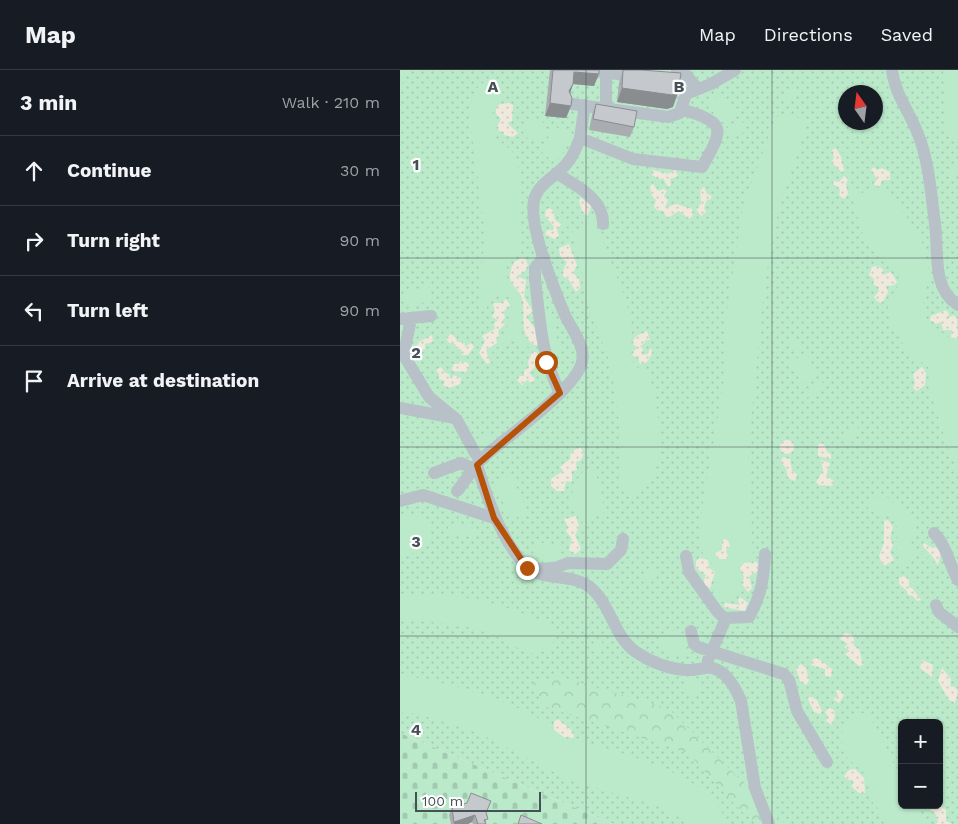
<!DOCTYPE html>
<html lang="en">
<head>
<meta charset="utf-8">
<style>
	body { margin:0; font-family:"Work Sans",sans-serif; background:#20242c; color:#f1f3f6 }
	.controls { position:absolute; right:15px; bottom:15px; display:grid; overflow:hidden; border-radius:8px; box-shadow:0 1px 4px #0004 }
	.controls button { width:45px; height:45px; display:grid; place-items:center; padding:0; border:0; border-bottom:1px solid #363941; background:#171b24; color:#f1f3f6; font:25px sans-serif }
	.compass { position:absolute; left:438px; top:15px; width:45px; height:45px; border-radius:50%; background:#171b24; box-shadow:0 1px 4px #0004; rotate:346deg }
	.scale { position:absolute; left:15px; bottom:12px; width:126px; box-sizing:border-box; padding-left:5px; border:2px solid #455057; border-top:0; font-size:14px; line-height:18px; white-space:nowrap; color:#455057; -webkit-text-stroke:4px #fff; paint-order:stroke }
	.stop { position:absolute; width:15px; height:15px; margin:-11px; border:4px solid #b45309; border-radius:50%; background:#fff }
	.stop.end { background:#b45309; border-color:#fff; box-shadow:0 1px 5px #0008 }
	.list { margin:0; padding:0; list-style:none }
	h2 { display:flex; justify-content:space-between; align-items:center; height:65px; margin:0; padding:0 20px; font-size:21px }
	h2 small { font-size:16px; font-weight:400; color:#9ea1a6 }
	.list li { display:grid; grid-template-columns:32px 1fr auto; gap:15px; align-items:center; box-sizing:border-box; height:70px; padding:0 20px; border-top:1px solid #363941 }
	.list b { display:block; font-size:19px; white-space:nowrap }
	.list em { font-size:16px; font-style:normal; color:#9ea1a6 }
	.icon { flex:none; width:28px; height:28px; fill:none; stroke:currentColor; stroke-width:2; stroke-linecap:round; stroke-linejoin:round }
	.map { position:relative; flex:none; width:558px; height:754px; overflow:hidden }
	header { display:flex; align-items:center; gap:30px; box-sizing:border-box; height:70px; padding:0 25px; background:#171b24; border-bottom:1px solid #363941 }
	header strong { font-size:24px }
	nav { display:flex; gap:28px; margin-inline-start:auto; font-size:18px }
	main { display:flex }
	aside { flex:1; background:#171b24 }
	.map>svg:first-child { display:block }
	.grass { fill:url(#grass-dots); fill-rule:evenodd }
	.forest { fill:url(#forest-crowns) }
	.sand { fill:url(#sand-dots) }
	.cemetery { fill:url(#cemetery-stones) }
	.pitch { fill:#bbeaca; fill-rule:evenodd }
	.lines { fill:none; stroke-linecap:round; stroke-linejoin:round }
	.minor { stroke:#b7c1c7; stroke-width:12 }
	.wall { fill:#a9adb1 }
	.shaded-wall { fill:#8a8d90 }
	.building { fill:#c5c9ce; stroke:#8a8d90 }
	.route { stroke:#b45309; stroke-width:6 }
	.grid { fill:none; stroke:#455057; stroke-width:1; stroke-opacity:0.55 }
	.grid-label { font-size:16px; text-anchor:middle; font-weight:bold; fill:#455057; stroke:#fff; stroke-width:4.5; stroke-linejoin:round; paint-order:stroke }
</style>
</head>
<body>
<header>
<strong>Map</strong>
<nav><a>Map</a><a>Directions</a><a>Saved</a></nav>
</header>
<main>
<aside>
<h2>3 min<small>Walk · 210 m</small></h2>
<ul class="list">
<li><svg class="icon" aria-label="ahead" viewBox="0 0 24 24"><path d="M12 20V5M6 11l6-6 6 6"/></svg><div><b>Continue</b></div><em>30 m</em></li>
<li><svg class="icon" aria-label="right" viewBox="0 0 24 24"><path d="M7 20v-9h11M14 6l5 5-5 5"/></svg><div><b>Turn right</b></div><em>90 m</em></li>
<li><svg class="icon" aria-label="left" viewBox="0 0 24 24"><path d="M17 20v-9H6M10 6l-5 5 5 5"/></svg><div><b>Turn left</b></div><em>90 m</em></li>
<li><svg class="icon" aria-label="arrive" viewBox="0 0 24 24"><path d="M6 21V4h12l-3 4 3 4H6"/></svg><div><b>Arrive at destination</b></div></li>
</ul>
</aside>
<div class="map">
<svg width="558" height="754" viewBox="0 0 558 754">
	<defs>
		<pattern id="grass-dots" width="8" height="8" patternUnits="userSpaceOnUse" patternTransform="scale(1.25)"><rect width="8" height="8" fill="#bbeaca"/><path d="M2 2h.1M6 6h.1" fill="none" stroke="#a2cab0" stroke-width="1.8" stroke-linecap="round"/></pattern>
		<pattern id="forest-crowns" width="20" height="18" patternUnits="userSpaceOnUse" patternTransform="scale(1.25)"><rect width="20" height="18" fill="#bbeaca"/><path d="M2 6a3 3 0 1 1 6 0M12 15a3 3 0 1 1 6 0" fill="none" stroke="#a2cab0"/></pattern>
		<pattern id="sand-dots" width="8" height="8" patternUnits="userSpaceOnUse" patternTransform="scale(1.25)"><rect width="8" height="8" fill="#efe8dc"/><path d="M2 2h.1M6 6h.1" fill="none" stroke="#cec9bf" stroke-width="1.8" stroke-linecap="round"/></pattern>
		<pattern id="cemetery-stones" width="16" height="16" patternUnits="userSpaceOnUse" patternTransform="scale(1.25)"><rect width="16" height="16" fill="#bbeaca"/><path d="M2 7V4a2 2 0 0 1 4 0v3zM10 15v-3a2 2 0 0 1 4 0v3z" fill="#a2cab0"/></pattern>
	</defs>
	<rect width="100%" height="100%" fill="#eeebeb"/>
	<!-- grass -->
	<path class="grass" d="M0 0H558V754H213L0 663ZM446 22H476V52H446ZM502 653H539V735H502Z"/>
	<!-- forest -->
	<path class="forest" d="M158 606 269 639 385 754H359L341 741 288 683 143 636 133 613Z"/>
	<!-- sand -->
	<path class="sand" d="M109 33 113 35 112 51 107 53 118 63 113 67 104 65 103 62 99 61 97 57 101 49 96 44V38L100 34Z
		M436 78 441 87 444 100 443 103 431 92 434 88 432 80Z
		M474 97 477 100 482 98 490 102V110H482L480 116 474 115 477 109 471 100Z
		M253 100 268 104 275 100 278 106 270 109 271 115 268 117 263 108 260 109 252 105Z
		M444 106 448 109 446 114 448 124 444 129 439 125 440 119 432 113 434 111 439 112Z
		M253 114 258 121 264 119 267 121 264 126 268 130 265 138 276 134 292 139 293 145 289 149 279 141 267 148 263 141 257 140 254 137 256 130 252 126 250 116Z
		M304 117 307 124 312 126 310 130 307 129 304 138 306 142 301 146 296 139 301 134 300 121Z
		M181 128 191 136 187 146 182 141 179 131Z
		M149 138 153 140 155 150 161 154 157 160 159 166 154 169 145 164 147 160H153L154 157 145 146 146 140Z
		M169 174 177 195 173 203 179 209 180 218 176 222 169 210 163 206V201L167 192 160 186 159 178Z
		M122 188 126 190 128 196 124 202 117 206 126 210 124 227 133 242 126 246 138 263V275H134C118 264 126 243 122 228 120 220 110 215 110 207 109 203 112 197 114 192Z
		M477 196 483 199V205L491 202 497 212 494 215 486 216 488 222 482 233 477 231 474 227 479 221 478 217 473 214 474 209 469 205 472 197Z
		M106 229 110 235 103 242 105 247 102 251 105 254 98 261 99 267 96 269 97 273 86 280 90 293 87 294 79 283 85 271 82 266 95 259 94 253 98 250 92 247 95 241 93 233H102Z
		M546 240 549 244 547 249 553 245 557 248 558 269 551 267 552 260H543L541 252 536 254 530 250 531 246Z
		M247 261 250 270H245V273L240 276 243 279 242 285 248 284 250 278 253 282 247 292 240 294 238 287 233 286 232 283 237 278 232 273 236 266Z
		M51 264 56 268 57 272H64L65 277 71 273 74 277 68 285H62L61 279H57L55 274 49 273 46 268Z
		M32 265 33 272 25 274V279L19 281 21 287 15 288 13 283 19 272Z
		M132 282H136L139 286 134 298 129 303 135 309 132 313 127 310 122 315 117 310 120 306H124V301L129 297 128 292Z
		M61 291 68 293 69 296 66 302 53 301 52 299 54 294H59Z
		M41 297 45 303 49 304 50 308 52 309 54 305 61 308 60 314 49 318 43 315 45 311 39 309V303L36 301 38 298Z
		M522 297 526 303 525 315 517 321 513 318 515 313 513 304Z
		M380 377a7 7 0 1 1 14 0a7 7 0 1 1-14 0Z
		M422 373 425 376 427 382 431 384V389L418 386V375Z
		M180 377 184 383 181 390 176 392 177 400 172 401V412L166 411 164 421H157L151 416V409L163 401 160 397 170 389 171 382Z
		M383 387 390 389 392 401 397 404 395 411 388 408 386 398 381 392Z
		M421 390 430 393 426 406 434 411 432 416 419 415 416 412 423 401Z
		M176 446 179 457 175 465 181 479 175 484 169 480 172 469 166 461 168 457 164 449Z
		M488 450 493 457 490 468 493 475 490 482 494 490 486 495 482 494 479 486 484 473V451Z
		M323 469 329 470 330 477 326 481 328 486 327 489H317L315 483 321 480Z
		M524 473 532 478 538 477 541 481 538 495 533 487 523 476Z
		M300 488 308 490 309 498 315 502 310 518 306 519 303 514 306 505 296 498V491Z
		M356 492 359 494 358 501 349 506 352 518 348 522 342 514 344 507 340 498 344 493Z
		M504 506 509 510V517L512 518 521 530 517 531 513 526 508 525 507 521 499 514V508Z
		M340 527 348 533 345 541 324 537 325 533 340 535 338 530Z
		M445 563 452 565 454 569V576L459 579 463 595 459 596 445 584 450 581 444 577 448 574 440 569Z
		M417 588 432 599 431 607 425 606V599L411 595 413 589Z
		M522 590 533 595 532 607 520 598Z
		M401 594 406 598 409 611 406 615 400 611 396 598Z
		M542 598 551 609 550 616 555 617 558 621 555 633 549 630 538 611Z
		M436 620H439L444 625 439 633 433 629 438 626Z
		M407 627H411L417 630 422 641 420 644 414 642Z
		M429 638 434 640 435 646 432 655 426 651 428 646 425 642Z
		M158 649C164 655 174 659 174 668L164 667 154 660V652Z
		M455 699 464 708 465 723H459L452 717 453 710H448L444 706 449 700Z
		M535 735H539L546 740V751L552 754H536L538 752 536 744 530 740Z"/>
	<!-- cemetery -->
	<path class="cemetery" d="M0 663 213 754H0Z"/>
	<!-- pitch -->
	<path class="pitch" d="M0 0H11L0 17Z
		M543 0H558V70H556L548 66 546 59Z
		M84 12 94 13 101 17 103 24 92 38 95 67 115 84 118 93 122 178 107 194 106 206 120 227 119 256 129 281 120 304 115 309H103C98 302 91 294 91 285 90 278 96 277 99 273 107 262 115 241 110 228L105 226 91 227 86 240H83L78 234 85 164 69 43 75 20ZM111 270 126 276 127 281 120 303 109 309 104 308C97 299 88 288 94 278Z
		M385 24a6 6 0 1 1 12 0a6 6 0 1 1-12 0Z
		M322 24 335 43 324 52H320L309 36V32Z
		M387 44 405 50 407 54 380 133 365 211 348 380 353 485 338 498 340 517 335 531 321 532 316 530 313 524 316 502 312 493 303 484 299 473 303 431 323 317 327 239 343 138 375 48ZM325 468 329 472 330 477 326 480 328 486 327 489H318L315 483 322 480V471Z
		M123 59a11 11 0 1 1 22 0a11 11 0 1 1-22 0Z
		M338 49 345 54 346 61 332 68 326 59Z
		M154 56 168 63 170 66C166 76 164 87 154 90L143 85 142 80Z
		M454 73 465 75 470 84 472 115 491 124 521 168 530 204 522 238 527 251 558 275V401L549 382 532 328 528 297 507 281 491 253 488 235 491 226 500 214 499 202 475 181 463 165 452 128 442 83 444 77ZM455 74 466 77 469 87 470 119 460 124 452 119 443 83 444 78Z
		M181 74 192 77 186 90 177 85Z
		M548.5 101a5.5 5.5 0 1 1 11 0a5.5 5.5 0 1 1-11 0Z
		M168 124 175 128 179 141 194 152 200 164C208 186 232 239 232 259 232 277 223 283 238 298H244C257 318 262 366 258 390 256 402 246 419 236 426L224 423 221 416 220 361 211 296 184 223 180 191 175 173 168 165 153 137 157 129ZM168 125C174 127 184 150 183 157L170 163 155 137 157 130Z
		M28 216 32 230 7 237 3 223Z
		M151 240 160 282 151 286 141 243Z
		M389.5 276a5.5 5.5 0 1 1 11 0a5.5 5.5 0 1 1-11 0Z
		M406 283 418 305 402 314 390 292Z
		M422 311 425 317 406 328 403 321Z
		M14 356C22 356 31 354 38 359 51 387 22 401 0 386V383C20 406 55 377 34 357 23 355 7 355 0 365 1 359 8 358 14 356Z
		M457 356 461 365 447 371 443 362Z
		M89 363 93 373 80 379 76 370Z
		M191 399C203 410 203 435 204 450L196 445 187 450 183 455 182 447 169 436C171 420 177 415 183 401Z
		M111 405 128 442 111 450 94 413Z
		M485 425 515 452 517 463 510 475 513 481 524 482 533 493 536 513 527 527C516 527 498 491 497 481 496 473 499 465 497 457 495 439 469 450 467 434L472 428ZM523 483C534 493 543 517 525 526L520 523 503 496 507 489Z
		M0 446 20 447C45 465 23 485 0 485Z
		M75 455V464H48V456Z
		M135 472 162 475 160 490 133 487Z
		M245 505a6 6 0 1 1 12 0a6 6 0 1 1-12 0Z
		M44 525C83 528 117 540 152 555L156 560C157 572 149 582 136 583 120 583 103 567 87 562 59 553 29 552 0 550V527Z
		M279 560 283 564 285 583 283 587 267 585 260 576 261 564Z
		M192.5 576a5.5 5.5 0 1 1 11 0a5.5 5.5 0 1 1-11 0Z
		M10 607C42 610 116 633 143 651 152 657 155 666 166 670 173 674 180 670 188 673 225 684 269 696 301 719 313 727 322 742 329 754H292L255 735 171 711 79 663 15 643H0V607Z
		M286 607 302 611 298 625 282 621Z
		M466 643C476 651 497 701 501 715 503 721 502 729 502 735H515L527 754H491L470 729 467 709 463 702 445 686C437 667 443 642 466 643Z"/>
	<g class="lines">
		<!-- minor -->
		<path class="minor" d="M189 0 238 7
			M277 0 286 5 298 19
			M492 0C495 24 509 41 518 64 529 91 531 124 535 154 539 181 531 218 558 235
			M172 34 268 47 280 43 281 39
			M185 35 180 68 233 89 302 97C324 58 327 53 281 39L286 24 311 14 335 0
			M206 38V3
			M156 103C175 115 204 128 203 154
			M144 187 135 198V209C140 250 141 285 160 323
			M0 249 31 246
			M0 279 29 327 57 350 75 383 78 387 84 388
			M4 283 11 249
			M0 338 55 348
			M77 395C86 425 108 493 140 504 156 509 177 506 191 518 211 535 214 567 236 582 251 592 269 599 286 600 294 601 304 597 312 598 327 601 336 619 341 631L355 718 369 754
			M34 403 61 393 74 399
			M57 421C66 410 74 396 85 386 108 366 176 319 182 292 186 276 170 257 164 243 154 218 126 151 135 127 141 111 159 105 168 92 174 85 177 76 180 68
			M0 431 23 425 94 448
			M534 463C547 476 549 494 558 510
			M286 486 289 502 317 541 324 548 349 547C361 527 364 507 365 484
			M139 499 155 498 168 493 207 494 221 480 223 469
			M536 535 539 542 558 557
			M291 561 294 574 298 577 384 604 389 610 397 641 427 692
			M308 590 326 548"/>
	</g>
	<!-- wall -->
	<path class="wall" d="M150 0H199L194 16 173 14 170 23 171 36 166 48 145 46Z
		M223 0H241L273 37 267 39 217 32 219 13Z
		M196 34 234 57 230 67 189 60 192 45Z
		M52 738 86 743V754H73L72 752 68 754H51L49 745Z"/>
	<!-- shaded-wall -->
	<path class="shaded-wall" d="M174 2 199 4 194 16 173 14 169 27V21Z
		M222 18 278 23 273 37 267 39 217 32Z
		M150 33 171 36 166 48 145 46Z
		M75 745 72 752 68 754H54V752Z"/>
	<!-- building -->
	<path class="building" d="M153 0H199V4L174 2 173 14 169 21 172 28 171 36 150 33Z
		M223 0H241L281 3 278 23 272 25 222 18Z
		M196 34 237 41 234 57 193 49Z
		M71 723 91 731 86 743 88 749 84 750 86 754H78L75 745 54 752 52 738 67 733Z
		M121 745 142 754H118Z"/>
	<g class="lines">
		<!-- route -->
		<path class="route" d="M127 498 94 448 77 395 160 323 146 292"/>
	</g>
	<!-- grid -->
	<path class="grid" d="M186 0V754M372 0V754M0 188H558M0 377H558M0 566H558"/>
	<g class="grid-label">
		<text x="93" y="22">A</text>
		<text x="279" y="22">B</text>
		<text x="16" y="100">1</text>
		<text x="16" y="288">2</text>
		<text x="16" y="477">3</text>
		<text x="16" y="665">4</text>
	</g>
</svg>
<div class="controls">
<button>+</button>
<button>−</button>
</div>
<svg class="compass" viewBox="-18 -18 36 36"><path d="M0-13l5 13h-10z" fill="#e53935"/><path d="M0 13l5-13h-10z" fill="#9ea1a6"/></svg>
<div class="scale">100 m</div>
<div class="stop" style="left:146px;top:292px"></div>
<div class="stop end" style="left:127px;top:498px"></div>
</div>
</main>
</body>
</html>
